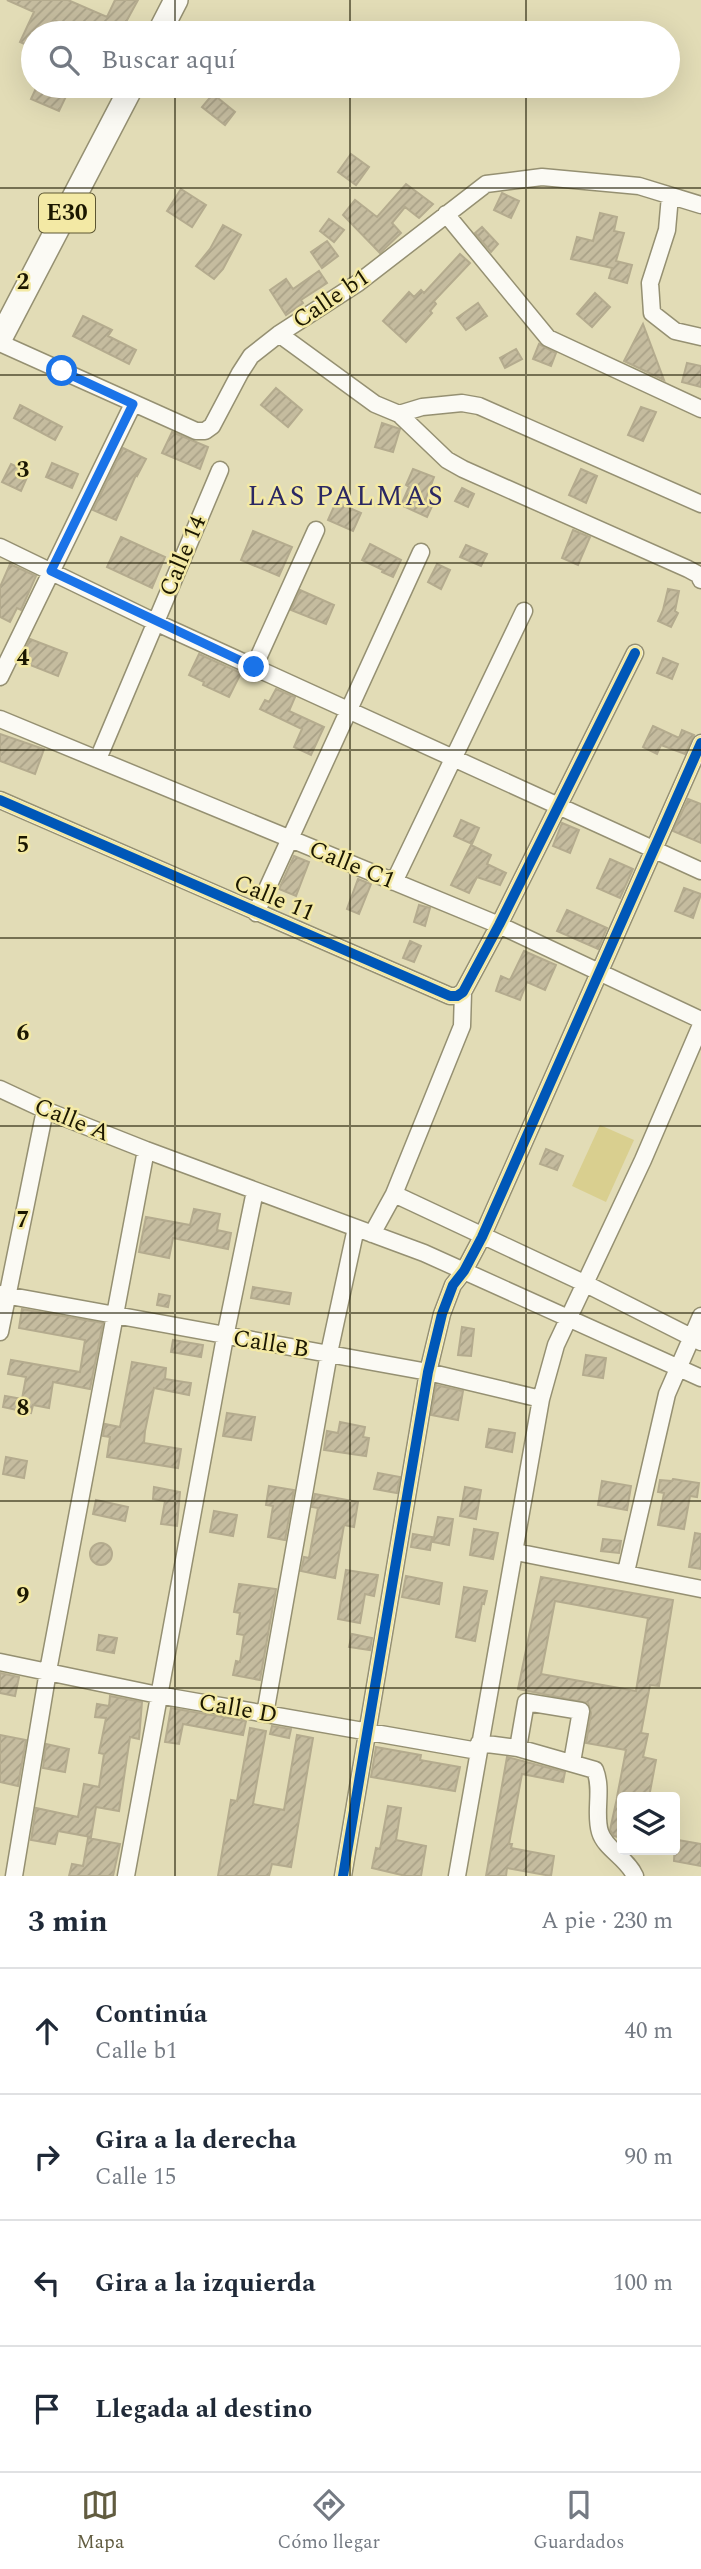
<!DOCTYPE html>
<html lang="es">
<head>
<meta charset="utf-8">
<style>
	body { margin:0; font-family:Spectral,serif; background:#f2f2f3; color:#1f2937 }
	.controls { position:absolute; right:21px; bottom:21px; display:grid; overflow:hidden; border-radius:7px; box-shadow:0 7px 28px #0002 }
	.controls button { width:63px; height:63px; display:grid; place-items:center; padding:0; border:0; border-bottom:2px solid #e0e1e3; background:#fff; color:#1f2937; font:35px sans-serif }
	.stop { position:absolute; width:21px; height:21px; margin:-16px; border:5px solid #1a73e8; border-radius:50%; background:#fff }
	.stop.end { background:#1a73e8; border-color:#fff; box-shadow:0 2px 7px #0008 }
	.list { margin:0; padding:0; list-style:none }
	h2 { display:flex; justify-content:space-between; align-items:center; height:91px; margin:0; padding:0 28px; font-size:30px }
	h2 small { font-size:23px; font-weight:400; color:#747a83 }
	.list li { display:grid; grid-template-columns:46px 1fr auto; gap:21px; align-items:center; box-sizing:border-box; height:126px; padding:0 28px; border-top:2px solid #e0e1e3 }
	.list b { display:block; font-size:26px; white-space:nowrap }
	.list p { margin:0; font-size:23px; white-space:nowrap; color:#747a83 }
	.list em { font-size:23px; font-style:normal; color:#747a83 }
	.icon { flex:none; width:38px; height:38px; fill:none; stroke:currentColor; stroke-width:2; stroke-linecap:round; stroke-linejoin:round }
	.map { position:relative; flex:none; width:701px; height:1876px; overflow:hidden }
	.search { position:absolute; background:#fff; box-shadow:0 7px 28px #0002; left:21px; right:21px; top:21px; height:77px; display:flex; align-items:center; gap:18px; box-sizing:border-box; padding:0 24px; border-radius:38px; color:#747a83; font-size:26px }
	.sheet { height:595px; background:#fff }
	nav { display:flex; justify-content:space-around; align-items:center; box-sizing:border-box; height:98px; border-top:2px solid #e0e1e3; background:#fff; font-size:19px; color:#747a83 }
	nav a { display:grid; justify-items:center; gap:4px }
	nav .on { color:#615c40 }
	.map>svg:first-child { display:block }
	.park { fill:#d9cf8f }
	.building { fill:url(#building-hatch); stroke:#b4ab8e; stroke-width:2; fill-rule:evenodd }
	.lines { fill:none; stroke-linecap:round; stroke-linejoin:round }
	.minor-casing { stroke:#959072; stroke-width:19 }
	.highway-casing { stroke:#959072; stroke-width:26 }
	.minor { stroke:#fbfaf4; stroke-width:16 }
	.highway { stroke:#fbfaf4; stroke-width:23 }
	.cycleway-casing { stroke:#f3e9a5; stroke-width:15 }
	.cycleway { stroke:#0057b8; stroke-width:10 }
	.route { stroke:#1a73e8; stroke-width:9 }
	.grid { fill:none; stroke:#1b1700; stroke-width:2; stroke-opacity:0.55 }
	.labels { text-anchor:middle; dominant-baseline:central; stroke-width:5; stroke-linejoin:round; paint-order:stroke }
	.shield { fill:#f3e9a5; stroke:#5c5632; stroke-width:2 }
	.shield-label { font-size:23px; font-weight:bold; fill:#1b1700 }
	.street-label { font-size:24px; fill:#1b1700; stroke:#f3e9a5 }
	.quarter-label { font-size:28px; letter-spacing:2px; fill:#2b2863; stroke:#f3e9a5 }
	.grid-label { font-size:23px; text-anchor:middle; font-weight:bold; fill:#1b1700; stroke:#f3e9a5; stroke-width:5; stroke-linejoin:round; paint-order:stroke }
</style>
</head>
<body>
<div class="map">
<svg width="701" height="1876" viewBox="0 0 701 1876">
	<defs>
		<pattern id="building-hatch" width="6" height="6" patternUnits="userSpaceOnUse" patternTransform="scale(1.75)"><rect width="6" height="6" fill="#c5bc9f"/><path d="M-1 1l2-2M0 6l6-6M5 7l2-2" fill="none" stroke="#a9a187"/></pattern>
	</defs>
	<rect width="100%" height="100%" fill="#e2dcb6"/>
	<!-- park -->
	<path class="park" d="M600 1125 634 1140 606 1202 572 1186Z"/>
	<!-- building -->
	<path class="building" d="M7 0H68L107 17 115 0H138L120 33H84L54 20 48 33H33V48L20 42 34 12Z
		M37 86H71L59 111 31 99Z
		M213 94 235 112 225 125 202 107Z
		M351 154 369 167 356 185 338 172Z
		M406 184 433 204 419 218 405 207 392 223 401 233 380 253 343 215 355 200 377 217Z
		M181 189 206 205 192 227 167 211Z
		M502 193 519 201 511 218 494 210Z
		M600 213 617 217 614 231 624 233 616 261 632 265 627 283 609 278 612 268 571 259 577 237 593 241Z
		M329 219 344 230 334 242 320 231Z
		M223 225 241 235 223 269 214 279 196 266 210 249Z
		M482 227 498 244 491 252 475 233Z
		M327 241 338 256 322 268 311 252Z
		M460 254 470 263 434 301 436 304 430 311 432 313 406 342 383 321 409 292 414 297 421 290 424 293Z
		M319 271 327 283 301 300 303 303 286 315 270 290 286 279 293 289Z
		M595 293 610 307 592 327 577 314Z
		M478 303 487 316 466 330 457 318Z
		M83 316 112 330 108 336 136 350 129 364 73 336Z
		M643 324 664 380 624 361Z
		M539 344 556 353 551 366 533 359Z
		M516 349 522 359 505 368 500 358Z
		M687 363 701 366V387L682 382Z
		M276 388 302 410 288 427 261 405Z
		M20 405 62 427 55 440 14 418Z
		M641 407 656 412 643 441 628 435Z
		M382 423 400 429 393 452 375 447Z
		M172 432 208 447 200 469 162 453Z
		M123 448 146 459 137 476 136 475 116 520 93 510Z
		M52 463 78 474 72 488 46 477Z
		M11 464 29 473 21 491 2 482Z
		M413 469 434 477 426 498 434 502 427 517 401 505 409 487 406 485Z
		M581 469 597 476 586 503 569 495Z
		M462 488 474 494 468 507 455 501Z
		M336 502 361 513 353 531 328 520Z
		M573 530 590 537 578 565 562 558Z
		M253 531 292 547 279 576 241 560Z
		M121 537 165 557 152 588 107 567Z
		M370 544 401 560 393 577 382 572 383 570 362 560Z
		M466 545 487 554 481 566 460 557Z
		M10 564 36 576 21 610 17 608 10 622 0 617V587Z
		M437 564 450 570 441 589 428 582Z
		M668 589 679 591 675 611 678 613 671 627 658 621 663 610Z
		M300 590 334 605 326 624 291 610Z
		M30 639 67 653 58 676 20 661Z
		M199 654 241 673 229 697 203 685 204 682 189 675Z
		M663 658 678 664 672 679 657 673Z
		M276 689 295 697 289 711 324 727 311 755 294 747 302 729 260 709 265 700 269 702Z
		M653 726 679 738 682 730 694 735 685 754 661 745 657 754 643 747Z
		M0 734 44 749 35 774 0 761Z
		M688 799 701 804V843L673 831Z
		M461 820 479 828 472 844 454 836Z
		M562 823 579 830 570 853 553 846Z
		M471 845 491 855 487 864 506 873 500 885 477 877 469 893 451 885Z
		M294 856 309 862 296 896 279 889Z
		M610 859 633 869 620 898 597 888Z
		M358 879 371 884 359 914 347 909Z
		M684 888 701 894 693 918 675 911Z
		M419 905 430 908 425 926 414 922Z
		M567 910 607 928 598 949 557 931Z
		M410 941 421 946 414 962 403 958Z
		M524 951 556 965 545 990 527 982 520 1000 496 991 501 976 510 980Z
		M546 1149 563 1156 557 1170 540 1164Z
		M194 1209 220 1214 217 1230 231 1233 228 1249 173 1238 169 1258 139 1252 146 1217 190 1225Z
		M253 1287 291 1293 289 1304 251 1298Z
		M159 1294 170 1296 168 1307 157 1305Z
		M22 1309 103 1323 90 1389 53 1382 49 1408 33 1405 31 1413 3 1407 5 1396 22 1399 26 1377 8 1374 11 1360 80 1372 85 1340 19 1328Z
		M462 1327 474 1329 471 1356 458 1355Z
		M173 1340 203 1345 201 1357 171 1352Z
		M586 1355 606 1358 603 1378 583 1375Z
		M132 1362 166 1368 165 1379 191 1383 189 1395 154 1388 145 1431 144 1443 181 1449 178 1468 107 1457 110 1437 103 1436 105 1424 120 1427Z
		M436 1385 463 1391 458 1420 431 1415Z
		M227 1413 255 1417 251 1440 223 1436Z
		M340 1422 365 1427 363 1437 369 1438 366 1456 324 1450 327 1431 338 1433Z
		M489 1429 515 1433 512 1452 486 1447Z
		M6 1457 27 1461 24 1478 3 1474Z
		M378 1473 400 1477 397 1493 374 1489Z
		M673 1479 699 1483 697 1497 690 1496 684 1529 658 1525 664 1493 658 1492 660 1480 672 1481Z
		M602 1481 631 1486 627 1510 598 1505Z
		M269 1486 294 1490 285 1540 268 1537 273 1506 266 1505Z
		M154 1487 180 1492 177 1526 161 1524 165 1501 153 1499Z
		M465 1487 481 1490 476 1519 460 1516Z
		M315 1494 358 1502 354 1527 344 1525 335 1578 301 1571 304 1557 309 1558 318 1508 312 1507Z
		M96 1500 128 1507 125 1521 93 1514Z
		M214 1511 237 1515 233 1536 210 1532Z
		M438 1517 453 1519 449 1545 433 1542Z
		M474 1529 498 1533 493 1559 470 1555Z
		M695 1533 701 1534V1569L689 1567Z
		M413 1534 432 1537 430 1550 411 1547Z
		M603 1539 621 1541 619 1553 601 1551Z
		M90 1554a11 11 0 1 1 22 0a11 11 0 1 1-22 0Z
		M346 1570 378 1575 374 1596 365 1594 360 1623 338 1619Z
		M406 1576 442 1583 439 1604 402 1597Z
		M541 1577 673 1600 659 1686 650 1685 641 1733 648 1734 643 1757 656 1760 649 1797H617L626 1750 586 1743 591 1713 588 1703 518 1689ZM555 1601 648 1618 636 1691 541 1674Z
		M239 1584 276 1589 260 1680 233 1675 236 1661 240 1662 244 1635 237 1634 240 1613 234 1612Z
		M464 1587 487 1591 484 1604 482 1603 475 1641 456 1637Z
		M352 1634 372 1638 370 1650 349 1647Z
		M99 1635 117 1638 114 1653 97 1650Z
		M0 1673 19 1677 15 1696 0 1693Z
		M110 1696 142 1702 139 1739 130 1737 119 1811 96 1807 91 1837 58 1831 55 1844 31 1840 36 1808 78 1817 84 1784 99 1787 104 1754 99 1753 106 1718 95 1717 97 1704 109 1706Z
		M171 1708 246 1721 243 1735 183 1724 179 1744 165 1742Z
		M272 1726 291 1729 289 1738 270 1734Z
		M250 1728 266 1731 253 1804 284 1810 297 1735 313 1738 291 1867 272 1864 269 1876H218L231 1800 237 1801Z
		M0 1735 26 1740 18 1786 0 1782Z
		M46 1744 69 1749 65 1772 43 1768Z
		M376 1747 421 1755 420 1760 460 1767 455 1791 371 1777Z
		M507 1757 565 1772 563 1782 522 1774 509 1844H512L511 1848 554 1856 551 1876 507 1868 506 1876H486Z
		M617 1798 622 1799V1838L614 1836 610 1830Z
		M388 1806 401 1808 396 1840 426 1846 421 1876H406L372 1868 376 1848 380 1849Z
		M88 1838 120 1844 113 1876H69L72 1864 83 1866Z
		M678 1840 701 1844V1866L674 1861 675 1841Z"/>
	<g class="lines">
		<defs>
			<path id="minor" d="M670 196 667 230 650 283 652 313 675 331 701 337
				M446 214 548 338 701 409
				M279 334 375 404 399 414 422 407 462 403 479 406 701 504
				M0 343 196 431H205L212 426 240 373 251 356 279 334 358 283 486 184 542 177 639 186 701 205
				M399 414 447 460 463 469 688 569 699 575 701 580
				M0 547 155 622 701 871
				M254 667 316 530
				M0 677 133 404
				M0 719 499 925 701 1020
				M98 759 220 470
				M0 800 450 996H457L463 992 499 925 635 653
				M394 882 524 611
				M256 913 421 552
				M463 992 462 1026 394 1194 586 1284 701 1342
				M0 1089 45 1110 146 1150 424 1253 701 1378
				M372 1234 394 1194
				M0 1294 428 1372 541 1399
				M0 1332 45 1110
				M516 1552 701 1589
				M626 1572 667 1394 701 1316
				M0 1662 158 1695 478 1751
				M265 1714 329 1353 356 1228
				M479 1743 518 1748 595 1770C603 1790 594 1813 600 1832 605 1849 627 1858 635 1876
				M518 1748 526 1702 581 1711 572 1762
				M14 1876 48 1671 146 1150
				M126 1876 225 1337 255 1191
				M343 1876 428 1372 442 1314 453 1285 464 1271 482 1237 701 743
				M457 1876 541 1399 556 1345 643 1160 701 1025"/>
			<path id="highway" d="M159 33 176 0
				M0 339 132 86"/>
		</defs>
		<!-- minor casing -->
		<use href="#minor" class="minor-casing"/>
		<!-- highway casing -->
		<use href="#highway" class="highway-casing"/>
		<!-- minor -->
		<use href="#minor" class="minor"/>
		<!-- highway -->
		<use href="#highway" class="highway"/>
		<defs>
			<path id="cycleway" d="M0 800 450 996H457L463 992 499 925 635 653
				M343 1876 428 1372 442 1314 453 1285 464 1271 482 1237 701 743"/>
		</defs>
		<!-- cycleway casing -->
		<use href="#cycleway" class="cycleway-casing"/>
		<!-- cycleway -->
		<use href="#cycleway" class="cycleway"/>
	</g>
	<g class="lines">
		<!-- route -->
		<path class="route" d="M62 371 133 404 51 571 254 667"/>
	</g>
	<!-- grid -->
	<path class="grid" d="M175 0V33M350 0V33M526 0V33M175 86V1876M350 86V1876M526 86V1876M0 188H701M0 375H701M0 563H701M0 750H701M0 938H701M0 1126H701M0 1313H701M0 1501H701M0 1688H701"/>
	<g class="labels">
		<!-- shield labels -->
		<rect class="shield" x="39" y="193.5" width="56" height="39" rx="5"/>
		<g class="shield-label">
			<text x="67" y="213">E30</text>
		</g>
		<!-- street labels -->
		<g class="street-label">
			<text transform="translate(331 299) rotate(-34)">Calle b1</text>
			<text transform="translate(183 556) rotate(-67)">Calle 14</text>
			<text transform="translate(352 865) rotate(22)">Calle C1</text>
			<text transform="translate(274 898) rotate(23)">Calle 11</text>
			<text transform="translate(72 1120) rotate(22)">Calle A</text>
			<text transform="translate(271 1344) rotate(9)">Calle B</text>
			<text transform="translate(238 1709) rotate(10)">Calle D</text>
		</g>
		<!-- quarter labels -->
		<g class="quarter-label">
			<text x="346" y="496">LAS PALMAS</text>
		</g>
	</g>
	<g class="grid-label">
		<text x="23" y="289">2</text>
		<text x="23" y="477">3</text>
		<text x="23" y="665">4</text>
		<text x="23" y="852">5</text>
		<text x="23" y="1040">6</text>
		<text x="23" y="1227">7</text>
		<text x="23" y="1415">8</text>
		<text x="23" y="1603">9</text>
	</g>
</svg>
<div class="controls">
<button><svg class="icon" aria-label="layers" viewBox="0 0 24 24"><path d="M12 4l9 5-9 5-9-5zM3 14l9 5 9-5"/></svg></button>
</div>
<div class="stop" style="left:62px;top:371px"></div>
<div class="stop end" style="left:254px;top:667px"></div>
<div class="search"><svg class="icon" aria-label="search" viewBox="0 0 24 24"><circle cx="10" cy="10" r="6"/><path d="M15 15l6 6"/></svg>Buscar aquí</div>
</div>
<section class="sheet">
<h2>3 min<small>A pie · 230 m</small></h2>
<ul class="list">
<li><svg class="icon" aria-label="ahead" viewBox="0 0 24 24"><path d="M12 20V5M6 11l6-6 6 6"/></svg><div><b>Continúa</b><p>Calle b1</p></div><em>40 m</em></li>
<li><svg class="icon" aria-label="right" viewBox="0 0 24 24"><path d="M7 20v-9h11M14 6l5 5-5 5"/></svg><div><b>Gira a la derecha</b><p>Calle 15</p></div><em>90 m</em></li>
<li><svg class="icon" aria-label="left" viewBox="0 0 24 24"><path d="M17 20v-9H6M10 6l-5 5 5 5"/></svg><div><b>Gira a la izquierda</b></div><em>100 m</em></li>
<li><svg class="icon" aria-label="arrive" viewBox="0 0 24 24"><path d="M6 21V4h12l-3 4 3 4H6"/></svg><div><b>Llegada al destino</b></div></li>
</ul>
</section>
<nav>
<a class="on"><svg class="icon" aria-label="map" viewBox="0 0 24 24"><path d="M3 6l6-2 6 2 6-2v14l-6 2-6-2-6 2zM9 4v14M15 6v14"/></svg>Mapa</a>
<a><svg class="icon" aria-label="directions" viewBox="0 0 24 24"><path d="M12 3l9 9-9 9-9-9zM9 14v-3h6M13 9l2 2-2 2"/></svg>Cómo llegar</a>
<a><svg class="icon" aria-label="saved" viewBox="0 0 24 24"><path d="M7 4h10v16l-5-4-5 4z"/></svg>Guardados</a>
</nav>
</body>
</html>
